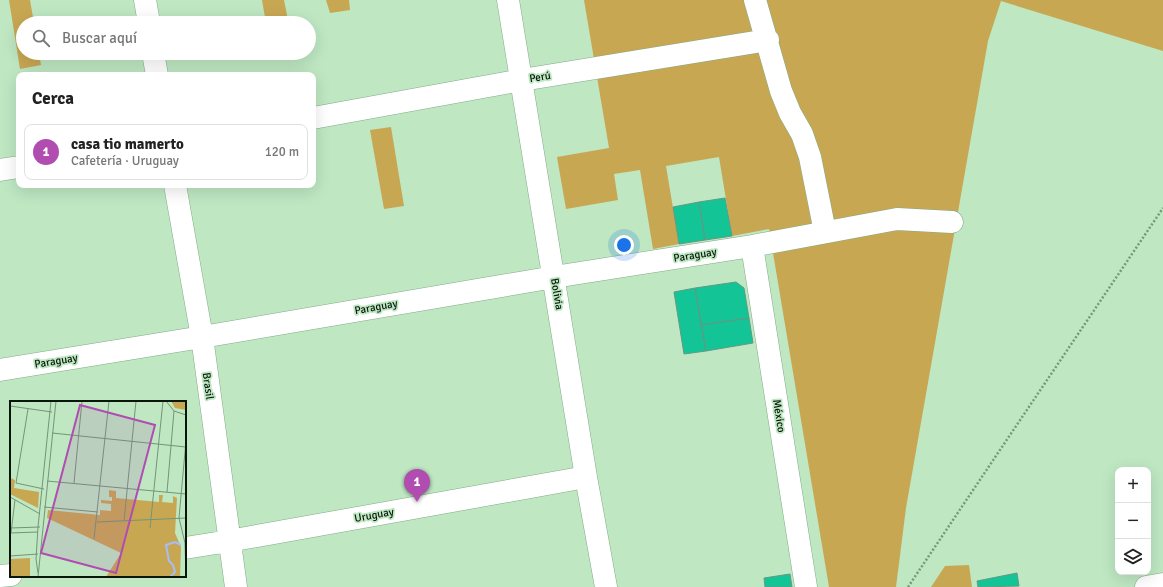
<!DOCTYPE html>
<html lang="es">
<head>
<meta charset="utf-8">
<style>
	body { margin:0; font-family:Signika,sans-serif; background:#f2f2f2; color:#222 }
	.controls { position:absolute; right:12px; bottom:12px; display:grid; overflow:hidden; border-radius:8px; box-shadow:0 4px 16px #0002 }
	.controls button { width:36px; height:36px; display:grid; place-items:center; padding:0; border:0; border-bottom:1px solid #e0e0e0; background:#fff; color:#222; font:20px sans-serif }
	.you { position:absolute; left:624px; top:245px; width:14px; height:14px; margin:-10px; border:3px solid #fff; border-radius:50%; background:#1a73e8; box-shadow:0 0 0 6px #1a73e833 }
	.badge { display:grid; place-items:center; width:26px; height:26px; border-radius:50%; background:#b14cb0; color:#fff; font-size:13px; font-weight:700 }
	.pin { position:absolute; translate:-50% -33px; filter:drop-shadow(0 1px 2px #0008) }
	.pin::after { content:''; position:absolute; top:21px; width:14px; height:12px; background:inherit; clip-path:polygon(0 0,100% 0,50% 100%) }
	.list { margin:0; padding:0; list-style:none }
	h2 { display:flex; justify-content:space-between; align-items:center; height:52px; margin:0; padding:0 16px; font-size:17px }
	h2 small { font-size:13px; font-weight:400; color:#767676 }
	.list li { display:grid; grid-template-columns:26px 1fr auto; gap:12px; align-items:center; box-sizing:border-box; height:56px; margin:0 8px 8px; padding:0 8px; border:1px solid #e0e0e0; border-radius:8px }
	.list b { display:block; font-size:15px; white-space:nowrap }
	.list p { margin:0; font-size:13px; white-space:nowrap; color:#767676 }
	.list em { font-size:13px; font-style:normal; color:#767676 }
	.icon { flex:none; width:22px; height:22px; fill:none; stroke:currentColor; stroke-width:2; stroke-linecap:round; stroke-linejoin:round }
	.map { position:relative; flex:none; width:1163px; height:587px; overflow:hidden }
	.search { position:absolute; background:#fff; box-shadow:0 4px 16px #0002; left:16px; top:16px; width:300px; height:44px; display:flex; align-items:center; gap:10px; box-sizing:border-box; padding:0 14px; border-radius:22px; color:#767676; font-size:15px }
	.panel { position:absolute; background:#fff; box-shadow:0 4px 16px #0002; left:16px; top:72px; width:300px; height:116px; border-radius:8px }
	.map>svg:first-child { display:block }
	.green { fill:#c8a753 }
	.building { fill:#12c496; stroke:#639984 }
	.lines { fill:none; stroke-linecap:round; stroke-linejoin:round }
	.minor-casing { stroke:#83aa88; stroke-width:23 }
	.path { stroke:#78977b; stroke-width:2.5; stroke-dasharray:2 2; stroke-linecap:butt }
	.minor { stroke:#fff; stroke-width:22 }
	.labels { text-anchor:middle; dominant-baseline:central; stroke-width:3.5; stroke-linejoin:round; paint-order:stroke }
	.street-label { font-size:11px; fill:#08170a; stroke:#bee7c2 }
	.inset-river { fill:none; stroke:#a6bdf8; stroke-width:2 }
	.inset-road { fill:none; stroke:#759478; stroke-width:1 }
	.view { fill:#b14cb0; fill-opacity:0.15; stroke:#b14cb0; stroke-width:2 }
	.inset-edge { fill:none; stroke:#08170a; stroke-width:2 }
</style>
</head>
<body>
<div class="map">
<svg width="1163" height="587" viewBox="0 0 1163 587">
	<rect width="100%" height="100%" fill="#bee7c2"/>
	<!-- green -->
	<path class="green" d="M9 0H30L34 23H23V53H39L41 65 20 69Z
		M262 0H284L288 20 266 23Z
		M326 0H349L350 10 330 13Z
		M584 0H1163V51L1001 1 988 41 906 508 896 587H829L769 229 732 236 719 157 666 166 679 244 653 249 640 170 614 174 618 200 566 209 557 157 609 148Z
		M391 127 404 206 384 209 370 130Z
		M969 565 972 587H931L945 566Z"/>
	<!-- building -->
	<path class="building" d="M725 198 732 236 705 240 699 202Z
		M699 202 705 240 679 244 673 207Z
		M736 282 744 288 749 318 701 325 695 288Z
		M695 288 706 351 684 354 674 292Z
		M749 318 753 343 706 351 701 325Z
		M1017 573 1019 586 978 587 977 581Z
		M790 574 792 587H765L764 578Z"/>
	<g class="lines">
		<defs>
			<path id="minor" d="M145 0 149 23
				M508 0 586 477 606 587
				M755 0 781 91 790 113 802 134 810 157 825 232
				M153 53 157 75
				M313 118 522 80 768 40
				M0 170 19 167
				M175 185 202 337 236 587
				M752 246 806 587
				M0 370 202 337 554 277 752 246 897 219 952 222
				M185 548 229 541 586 477
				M0 576 11 575
				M1146 587 1163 584"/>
		</defs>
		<!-- minor casing -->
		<use href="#minor" class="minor-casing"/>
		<!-- path -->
		<path class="path" d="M908 587 1008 438 1163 208"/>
		<!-- minor -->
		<use href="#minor" class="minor"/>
	</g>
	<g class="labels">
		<!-- street labels -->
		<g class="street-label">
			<text transform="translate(540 77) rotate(-9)">Perú</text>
			<text transform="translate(695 255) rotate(-9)">Paraguay</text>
			<text transform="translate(557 294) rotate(81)">Bolivia</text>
			<text transform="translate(376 307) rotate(-10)">Paraguay</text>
			<text transform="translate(56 361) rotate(-9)">Paraguay</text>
			<text transform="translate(208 386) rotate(82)">Brasil</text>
			<text transform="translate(779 416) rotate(81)">México</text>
			<text transform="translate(374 515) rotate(-10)">Uruguay</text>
		</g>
	</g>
	<!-- overview -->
	<g transform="translate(10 401)">
		<rect width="176" height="176" fill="#bee7c2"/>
		<path d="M161 0H176V9L165 7ZM0 77 5 79 4 87 29 91 28 107 0 93ZM99 89 106 90V97L149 101V94H153L152 101 163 102V95L167 97 165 132 171 146 170 176H96L111 152 37 117 38 109 90 114V109L101 110V103L91 102V99L102 100V96H99ZM20 157V176H0V158Z" fill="#c8a753"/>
		<path class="inset-river" d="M160 176 165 171 163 164 159 160 156 144 165 141 171 144"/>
		<path class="inset-road" d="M156 0 164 10 176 14M0 5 42 11M18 8 6 82 34 88M42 32 176 46M37 80 176 93M64 82 72 0M157 91 164 10M0 96 30 113M34 106 88 111M114 120 126 0M87 121 176 117M0 127 30 126M140 127 153 0M0 132 28 131M1 132 5 99M84 138 99 0M0 155 28 153M28 172 26 158 28 126 41 0M28 176 46 0M176 176 175 142 169 117 176 40"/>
		<path class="view" d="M70 4 145 24 106 172 31 152Z"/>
		<rect width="176" height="176" class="inset-edge"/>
	</g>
</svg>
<div class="controls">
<button>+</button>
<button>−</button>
<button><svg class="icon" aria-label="layers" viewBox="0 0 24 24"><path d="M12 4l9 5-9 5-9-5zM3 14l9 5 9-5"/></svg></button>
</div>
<div class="you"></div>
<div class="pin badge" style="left:417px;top:502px">1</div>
<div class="search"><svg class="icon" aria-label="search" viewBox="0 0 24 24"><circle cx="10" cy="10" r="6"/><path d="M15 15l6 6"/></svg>Buscar aquí</div>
<section class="panel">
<h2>Cerca<small></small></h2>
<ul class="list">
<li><span class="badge">1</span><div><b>casa tio mamerto</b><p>Cafetería · Uruguay</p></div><em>120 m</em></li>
</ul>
</section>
</div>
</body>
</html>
